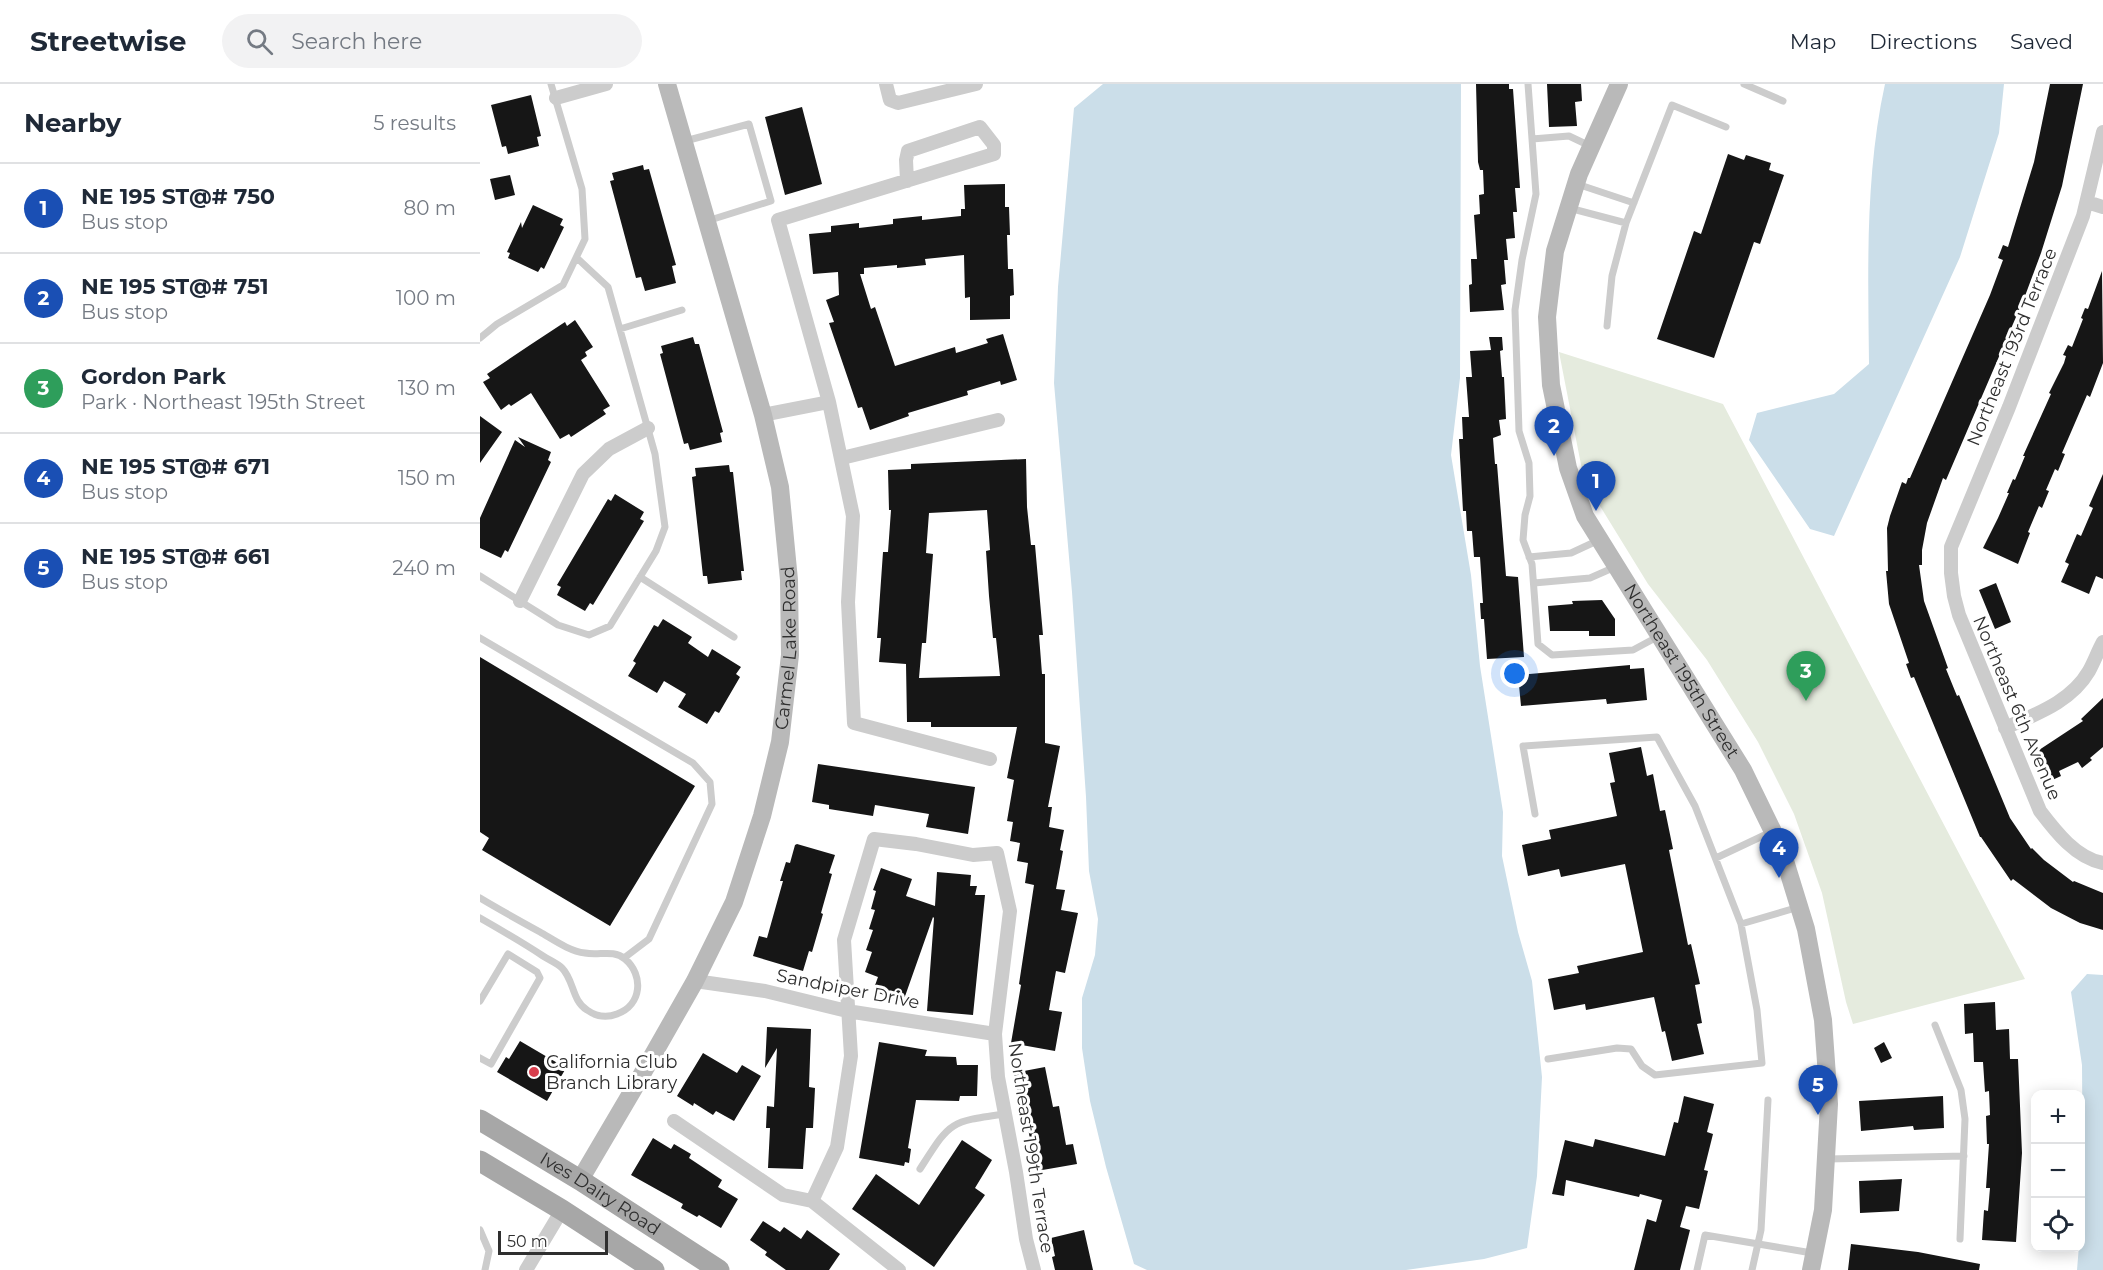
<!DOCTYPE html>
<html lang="en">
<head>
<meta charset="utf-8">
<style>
	body { margin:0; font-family:Montserrat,sans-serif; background:#f2f2f3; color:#1f2937 }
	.controls { position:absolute; right:18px; bottom:18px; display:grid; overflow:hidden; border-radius:12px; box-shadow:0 3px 15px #0003 }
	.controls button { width:54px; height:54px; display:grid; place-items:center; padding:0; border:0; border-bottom:2px solid #e0e1e3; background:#fff; color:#1f2937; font:30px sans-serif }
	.scale { position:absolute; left:18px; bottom:15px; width:110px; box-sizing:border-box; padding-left:6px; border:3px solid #2f2f2f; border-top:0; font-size:16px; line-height:21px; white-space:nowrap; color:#2f2f2f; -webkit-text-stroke:4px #fff; paint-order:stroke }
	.you { position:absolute; left:1035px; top:590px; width:21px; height:21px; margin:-15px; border:4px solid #fff; border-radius:50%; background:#1a73e8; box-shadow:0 0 0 9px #1a73e833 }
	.badge { display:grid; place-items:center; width:39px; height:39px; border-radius:50%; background:#d83e4d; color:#fff; font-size:20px; font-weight:700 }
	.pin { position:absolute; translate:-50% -50px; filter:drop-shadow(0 2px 3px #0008) }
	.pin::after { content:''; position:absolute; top:32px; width:21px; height:18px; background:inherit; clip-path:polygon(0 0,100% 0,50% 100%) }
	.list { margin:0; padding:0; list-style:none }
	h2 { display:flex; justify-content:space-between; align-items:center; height:78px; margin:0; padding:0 24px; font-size:26px }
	h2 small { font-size:20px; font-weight:400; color:#747a83 }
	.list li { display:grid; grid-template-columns:39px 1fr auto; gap:18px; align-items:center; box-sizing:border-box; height:90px; padding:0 24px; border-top:2px solid #e0e1e3 }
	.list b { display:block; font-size:22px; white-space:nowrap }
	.list p { margin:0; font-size:20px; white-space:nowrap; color:#747a83 }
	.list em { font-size:20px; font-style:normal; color:#747a83 }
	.icon { flex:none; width:33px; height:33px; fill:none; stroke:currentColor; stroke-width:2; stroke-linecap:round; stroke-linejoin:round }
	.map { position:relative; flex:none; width:1623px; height:1186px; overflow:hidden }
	header { display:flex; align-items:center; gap:36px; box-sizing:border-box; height:84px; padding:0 30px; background:#fff; border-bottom:2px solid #e0e1e3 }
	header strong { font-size:28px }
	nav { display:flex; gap:33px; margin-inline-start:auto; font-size:21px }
	.search { width:420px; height:54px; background:#f2f2f3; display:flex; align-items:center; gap:15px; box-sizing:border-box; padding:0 21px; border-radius:33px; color:#747a83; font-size:22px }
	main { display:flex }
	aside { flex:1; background:#fff }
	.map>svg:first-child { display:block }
	.green { fill:#e5ebde }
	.water { fill:#cbdee9 }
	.building { fill:#161616; fill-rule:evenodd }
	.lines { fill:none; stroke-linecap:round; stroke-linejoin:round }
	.lane { stroke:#ccc; stroke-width:7 }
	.street { stroke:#ccc; stroke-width:14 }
	.secondary { stroke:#b9b9b9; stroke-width:18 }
	.primary { stroke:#a7a7a7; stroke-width:21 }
	.poi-dot { fill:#d83e4d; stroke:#fff; stroke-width:2 }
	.labels { text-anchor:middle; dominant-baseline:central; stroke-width:6; stroke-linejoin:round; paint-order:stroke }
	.street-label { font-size:18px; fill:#2f2f2f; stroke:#fff }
	.poi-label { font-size:18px; fill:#2f2f2f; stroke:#fff; text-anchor:start }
</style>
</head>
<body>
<header>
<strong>Streetwise</strong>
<div class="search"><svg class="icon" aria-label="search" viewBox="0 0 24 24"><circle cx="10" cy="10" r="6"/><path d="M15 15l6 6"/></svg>Search here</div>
<nav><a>Map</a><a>Directions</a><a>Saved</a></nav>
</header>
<main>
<aside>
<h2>Nearby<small>5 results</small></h2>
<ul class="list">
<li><span class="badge" style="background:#1a4fb4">1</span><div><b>NE 195 ST@# 750</b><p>Bus stop</p></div><em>80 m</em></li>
<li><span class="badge" style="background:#1a4fb4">2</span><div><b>NE 195 ST@# 751</b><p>Bus stop</p></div><em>100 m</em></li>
<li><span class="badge" style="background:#2e9e5b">3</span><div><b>Gordon Park</b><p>Park · Northeast 195th Street</p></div><em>130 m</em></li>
<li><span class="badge" style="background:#1a4fb4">4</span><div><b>NE 195 ST@# 671</b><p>Bus stop</p></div><em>150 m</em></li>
<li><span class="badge" style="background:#1a4fb4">5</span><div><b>NE 195 ST@# 661</b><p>Bus stop</p></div><em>240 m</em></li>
</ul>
</aside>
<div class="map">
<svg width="1623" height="1186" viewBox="0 0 1623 1186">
	<rect width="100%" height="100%" fill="#fff"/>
	<!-- green -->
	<path class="green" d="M1079 268 1243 320 1545 895 1373 940 1366 918 1342 809 1314 730 1278 658 1227 576 1168 500 1104 396Z"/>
	<!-- water -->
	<path class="water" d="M623 0H981L980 294 971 371 991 491 1000 582 1023 728 1022 772 1038 848 1052 897 1062 993 1057 1092 1047 1164 1004 1175 926 1186H667L654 1180 626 1083 610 1017 602 964V914L615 871 618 835 609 787 606 713 592 508 574 299 578 203 594 24Z
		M1405 0H1524L1519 49 1480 173 1354 452 1330 445 1269 356 1277 329 1354 310 1389 280C1388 187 1385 91 1405 0Z
		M1607 890 1623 891V1186H1597L1603 1113 1602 981 1591 908Z"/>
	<!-- building -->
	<path class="building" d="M996 0H1029V5H1033L1040 104H1035L1037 128H1033L1035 154 1026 155 1028 176H1024L1026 200 1021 201 1024 226 990 228 989 201 992 200 991 175H997L994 131 1000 130 999 111 1004 110 1003 86H1000L998 78Z
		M1067 0H1101L1102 17 1095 18 1097 42 1069 43Z
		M1570 0H1603L1582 102 1561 169 1545 212 1466 396 1463 394 1447 439 1442 466V481H1439L1444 517 1468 584 1466 585 1477 612 1479 611 1530 734 1551 765 1552 764 1564 776 1593 798 1594 797 1623 809V846L1600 839 1571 824 1533 795 1531 797 1501 753H1500L1434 593 1431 594 1426 580 1429 579 1409 520 1406 487H1408L1407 444 1410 432 1422 398 1426 400 1428 394H1430L1510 211 1523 176 1518 174 1523 161 1528 163 1554 78Z
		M51 11 61 52 57 53 59 62 28 70 26 62 22 63 11 21Z
		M322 23 342 100 305 111 285 33Z
		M1248 70 1264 76 1266 71 1291 79 1289 86 1304 91 1280 160 1274 158 1234 274 1177 255 1214 147 1221 150Z
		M163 81 164 86 169 85 196 181 192 182 196 199 165 207 161 193 156 194 130 97 134 96 132 89Z
		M30 91 35 111 15 116 10 95Z
		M525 100V123H529L530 151H527L528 185H533L534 211 530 212V235L490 236V213L485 214 484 171 445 175 446 181 417 184V181L384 184V190H380L391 225 395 223 415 282 475 263 476 269 508 259 506 255 523 250 537 296 521 301 520 297 487 307 488 311 428 329 429 332 390 346 382 323 378 324 349 239 354 238 346 216 359 211 358 188 333 190 329 150 351 148V142L379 139V144L413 140V135L442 132V136L481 132V125H485L484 101Z
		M53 121 83 135 80 141 84 143 64 185 61 183 58 188 28 174 30 169 27 168 41 138 42 144Z
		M1622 187 1623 279 1610 313 1607 311 1582 369 1585 370 1578 387 1575 385 1566 406 1569 407 1562 424 1559 422 1548 448 1550 449 1538 480 1503 464 1518 434 1529 409H1527L1533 395 1535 396 1545 372H1543L1571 310 1569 309 1584 279 1586 272 1583 271 1588 261 1592 263 1603 235 1601 234 1605 224 1608 225Z
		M95 236 113 263 105 268 107 272 101 276 130 322 123 326 126 330 91 353 89 350 80 355 51 309 31 322 29 320 21 326 3 298 10 294 7 290 50 261 85 238 87 242Z
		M213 253 215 260H219L243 348 240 349 242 358 210 366 208 359 204 360 180 270 183 269 181 262Z
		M1009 253H1022L1023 266 1020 267 1022 293H1024L1026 335 1019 336 1021 351 1013 354 1015 380H1017L1026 492 1038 493 1044 573 1007 575 1004 535H1001L1000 519H1003L1000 473H994L992 447H987L986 427H983L979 355H983L982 333H989L986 293H992L990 267 1011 266Z
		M0 332 22 348 0 379Z
		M38 353 71 368 68 376 71 378 28 468 25 466 21 474 0 464V434L35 356 45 363Z
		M546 375 547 423 551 461H555L563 551H559L562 590H565V659L580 662 568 723H572L569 743 584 746 580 766 583 767 576 805 585 806 581 826 598 829 585 889 576 887 569 926 582 928 575 967 531 959 541 901 539 900 554 801 545 799 548 779 537 777 540 759 530 757 533 738 527 737 534 696 527 694 537 643H451V638H427L426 580 399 578 401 554H397L403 468H408L411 426H409L408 386 431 385V380ZM507 426 510 466 506 467 509 512 513 554H516L520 592 439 594 442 559H446L453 470 446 469 449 429Z
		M249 381 250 388H253L264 487H261L262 496 228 500 227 492H223L212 393 216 392 215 384Z
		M1623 390V495L1616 492 1609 510 1581 498 1589 480 1585 478 1597 450 1601 452 1613 424 1609 422Z
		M135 410 164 428 160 435 164 437 113 521 110 519 105 527 77 511 81 503 77 501 128 415 131 417Z
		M1516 499 1531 538 1515 545 1499 506Z
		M1122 516 1135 535V552H1109V547H1070L1068 522 1093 520 1092 517Z
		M183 535 212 553 208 559 228 573 232 565 261 583 256 590 260 593 239 629 235 627 227 640 198 623 206 610 184 597 177 609 148 592 156 579 153 577 174 541 178 543Z
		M0 573 215 702 130 842 2 766 9 754 0 748Z
		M1150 581V585L1164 584 1167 616 1127 620 1126 615 1041 622 1038 591Z
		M1623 614V663L1610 674 1612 676 1602 684 1598 678 1579 687 1581 692 1568 698 1555 672 1561 670 1559 666 1603 637 1601 635Z
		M1161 663 1167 692 1173 690 1180 727 1185 726 1193 765 1189 766 1208 861 1211 860 1220 900 1215 901 1222 939 1217 940 1224 970 1192 977 1185 947 1182 948 1174 913 1106 926 1105 920 1074 926 1068 895 1099 889 1097 882 1163 868 1145 780 1081 793 1079 785 1048 792 1042 761 1071 755 1069 746 1137 732 1130 699 1135 698 1129 669Z
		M338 680 495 703 488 750 446 743 449 730 395 721 393 732 349 725V721L332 718Z
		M317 760 355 771 349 789 352 790 341 829 343 830 332 868 329 867 323 887 273 872 279 852 287 854 303 797H300L306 778 310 779 315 761Z
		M401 784 432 795 426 812 455 822 457 788 491 791 490 802H497L495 811H505L493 931 447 927 454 834 453 833 423 918 393 907 398 893 385 888 392 868 386 866 393 846 389 845 395 826 391 825 396 807 393 806Z
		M1515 918 1516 946 1529 945 1530 975H1538L1542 1069 1536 1158 1502 1156 1504 1126 1508 1127 1510 1104H1506L1509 1060H1507L1506 1032 1510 1031 1509 1007 1505 1008 1503 978H1494L1493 949 1485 950 1484 920Z
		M287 943 331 945 329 1003 335 1004 333 1044H326L323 1085 288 1084 290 1044H286L287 1022 294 1023 297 964 285 984Z
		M40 957 86 984 67 1017 17 988 26 973 29 975Z
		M399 958 447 966 445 972 476 973 477 981H498L497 1012H480L479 1017 436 1016 428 1064 431 1065 429 1079 425 1078 424 1082 379 1074Z
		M1404 958 1412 974 1401 979 1394 964Z
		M223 969 257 989 262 981 281 992 254 1037 236 1027 233 1031 214 1019 213 1022 197 1012Z
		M565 983 573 1023 579 1022 586 1061 593 1060 597 1080 551 1088 546 1067 552 1066 545 1028 541 1029 534 989Z
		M1204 1012 1234 1020 1227 1048 1233 1050 1224 1086 1228 1087 1219 1125 1206 1122 1200 1143 1210 1146 1200 1186H1154L1167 1135 1176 1138 1182 1116 1160 1110 1159 1113 1086 1096 1084 1112 1072 1110 1085 1056 1113 1063 1115 1055 1185 1072 1194 1038 1198 1039Z
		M1463 1012 1464 1044 1434 1046 1433 1042 1381 1047 1379 1017Z
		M173 1054 191 1065 194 1060 211 1070 209 1074 242 1096 238 1103 258 1115 241 1144 219 1131 217 1133 201 1124 203 1120 151 1091Z
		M482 1056 512 1076 495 1104 505 1111 454 1183 372 1125 396 1090 439 1121Z
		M1422 1095 1419 1127 1380 1129 1379 1097Z
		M283 1137 300 1148 304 1143 321 1155 327 1146 360 1170 349 1186H306L285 1171 287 1168 270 1156Z
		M604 1146 613 1186H575L572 1173 575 1172 571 1154Z
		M1371 1160 1438 1168 1500 1180 1499 1186H1368Z"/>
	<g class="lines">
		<!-- lane -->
		<path class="lane" d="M1048 0 1056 110 1042 176 1035 226 1039 347 1049 379 1050 412 1045 431 1043 456 1052 480 1058 560 1072 571 1153 566 1179 552
			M1264 0 1303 17
			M1052 55 1089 52 1110 62
			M205 57 269 40 291 117 227 137
			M1097 100 1154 119
			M1089 124 1146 139
			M1127 242 1132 192 1146 139 1192 21 1246 43
			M140 245 202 226
			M0 254 17 240 83 201 105 155 102 105 71 0
			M1049 473 1091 469 1119 456
			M0 492 78 541 109 551 130 542 176 467 185 443 175 370 128 203 97 174
			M160 493 254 553
			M1054 499 1110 494 1135 483
			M0 554 213 679 230 698 232 720 169 855 144 874
			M1055 730 1043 662 1177 653 1215 722 1261 840 1277 926 1282 979 1175 991 1162 982 1151 965 1137 964 1068 975
			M1236 774 1291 748
			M0 814C20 826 40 837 60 848 74 856 89 867 105 869 119 872 133 865 145 875 164 891 162 921 137 930 127 934 117 933 107 926 92 917 94 896 82 884 77 879 69 876 63 872 42 858 21 846 0 834
			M1261 840 1319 823
			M0 917 28 870 57 888 60 894 11 980 0 974
			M1455 941 1481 1006 1485 1035 1480 1155
			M1348 1075 1484 1072
			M440 1085C471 1037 468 1038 525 1030
			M0 1146 9 1167 5 1186
			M1217 1186 1225 1151 1332 1169
			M1272 1186 1281 1146 1288 1016"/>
		<!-- street -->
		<path class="street" d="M406 0 410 16 418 19 496 0
			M76 14 126 0
			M1623 48 1603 132 1529 323 1471 463V489L1474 512 1479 531 1560 727C1576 748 1596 774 1623 779
			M427 97 426 76 428 67 500 43 514 61V70L298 136 349 318 373 432 368 518 374 639 510 675
			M1607 118 1623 123
			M283 331 349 318
			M362 374 518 336
			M40 517 103 390 129 365 168 344
			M1525 644C1556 630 1591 618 1609 587 1614 578 1618 567 1623 558
			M215 897 285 907 367 927 515 950
			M194 1037 303 1111 332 1117 419 1186
			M332 1117 357 1063 371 972 364 856 394 755 436 760 493 771 517 769 530 827 515 950 518 993 536 1088 546 1155 554 1186
			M46 1186 82 1126"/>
		<!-- secondary -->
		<g class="secondary">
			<path id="s1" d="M1139 0 1099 90 1075 167 1067 233 1071 301 1088 384 1105 432 1263 686 1301 764 1326 845 1343 936 1349 1020 1343 1126 1331 1186"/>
			<path id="s2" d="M100 1096 153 1006 215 897 254 818 282 732 300 658 310 571 309 496 300 403 283 331 187 0"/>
		</g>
		<!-- primary -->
		<g class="primary">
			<path id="s3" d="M0 1036 100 1096 239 1186"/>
			<path d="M0 1077 82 1126 174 1186"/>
		</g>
	</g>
	<!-- markers -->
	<circle class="poi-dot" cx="54" cy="988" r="6"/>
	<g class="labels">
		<!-- street labels -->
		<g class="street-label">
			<text transform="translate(1532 263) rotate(-68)">Northeast 193rd Terrace</text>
			<text stroke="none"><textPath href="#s2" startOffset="579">Carmel Lake Road</textPath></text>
			<text stroke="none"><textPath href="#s1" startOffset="632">Northeast 195th Street</textPath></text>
			<text transform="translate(1537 624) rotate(67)">Northeast 6th Avenue</text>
			<text transform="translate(368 905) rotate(11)">Sandpiper Drive</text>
			<text transform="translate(551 1064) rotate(81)">Northeast 199th Terrace</text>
			<text stroke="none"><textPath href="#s3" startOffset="141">Ives Dairy Road</textPath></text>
		</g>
		<!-- poi labels -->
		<g class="poi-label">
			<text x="66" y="978">California Club<tspan x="66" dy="21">Branch Library</tspan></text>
		</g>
	</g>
</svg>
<div class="controls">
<button>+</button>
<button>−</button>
<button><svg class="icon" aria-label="locate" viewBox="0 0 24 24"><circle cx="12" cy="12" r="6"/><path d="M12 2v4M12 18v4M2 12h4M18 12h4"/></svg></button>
</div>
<div class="scale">50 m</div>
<div class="you"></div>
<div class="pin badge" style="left:1116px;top:427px;background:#1a4fb4">1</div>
<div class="pin badge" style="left:1074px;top:372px;background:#1a4fb4">2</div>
<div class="pin badge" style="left:1326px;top:617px;background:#2e9e5b">3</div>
<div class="pin badge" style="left:1299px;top:794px;background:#1a4fb4">4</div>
<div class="pin badge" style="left:1338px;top:1031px;background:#1a4fb4">5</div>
</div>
</main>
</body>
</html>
